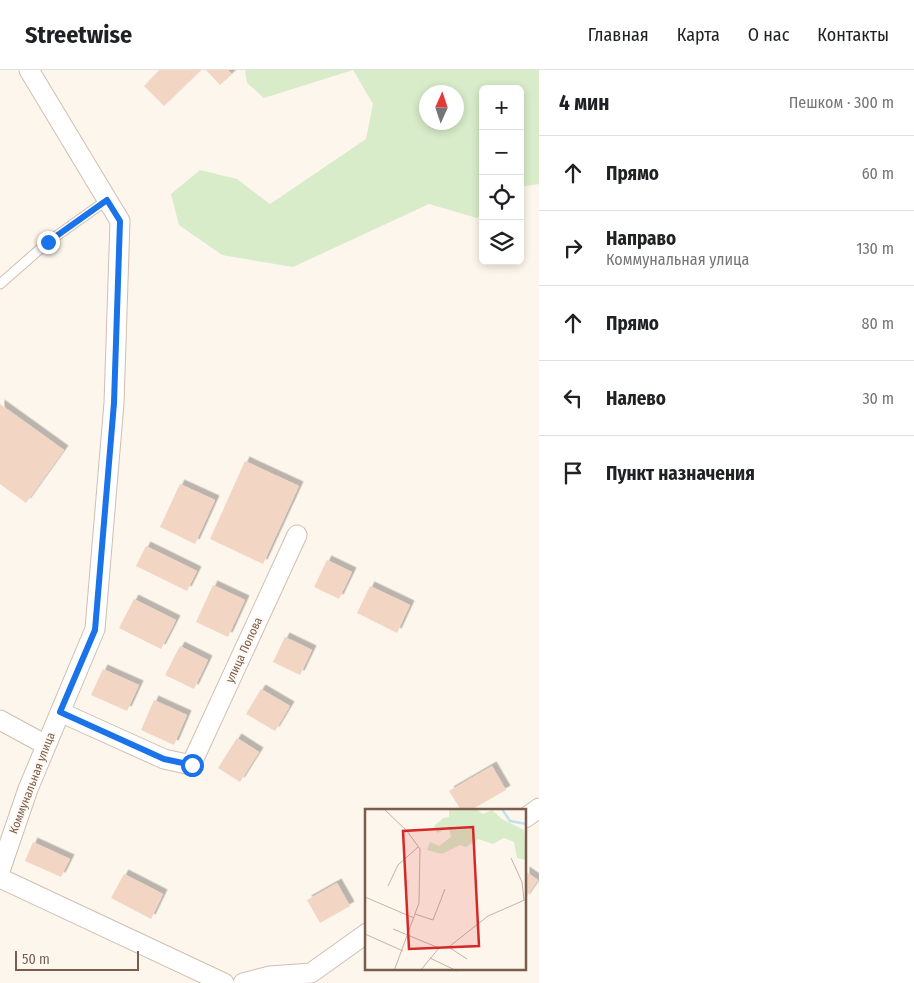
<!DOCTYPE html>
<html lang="ru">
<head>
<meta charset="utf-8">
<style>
	body { margin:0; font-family:"Fira Sans Condensed",sans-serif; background:#f6f6f6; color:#202124 }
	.controls { position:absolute; right:15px; top:15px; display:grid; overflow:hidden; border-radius:8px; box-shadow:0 2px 8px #0003 }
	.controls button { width:45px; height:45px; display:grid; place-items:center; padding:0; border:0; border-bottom:1px solid #e0e0e0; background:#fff; color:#202124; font:25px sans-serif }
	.compass { position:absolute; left:419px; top:15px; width:45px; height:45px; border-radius:50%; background:#fff; box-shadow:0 2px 8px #0003; rotate:3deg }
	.scale { position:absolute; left:15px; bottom:12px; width:124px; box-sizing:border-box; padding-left:5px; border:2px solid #7a5c4d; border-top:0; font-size:14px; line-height:18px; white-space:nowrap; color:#7a5c4d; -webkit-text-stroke:4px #fffaf3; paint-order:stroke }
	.stop { position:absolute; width:15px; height:15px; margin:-11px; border:4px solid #1a73e8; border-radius:50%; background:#fff }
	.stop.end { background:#1a73e8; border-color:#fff; box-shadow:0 1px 5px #0008 }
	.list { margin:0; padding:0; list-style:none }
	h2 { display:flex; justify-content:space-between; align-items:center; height:65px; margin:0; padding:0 20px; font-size:21px }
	h2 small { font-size:16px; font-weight:400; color:#757577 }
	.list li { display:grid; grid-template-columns:32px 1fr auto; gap:15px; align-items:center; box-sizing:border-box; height:75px; padding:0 20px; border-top:1px solid #e0e0e0 }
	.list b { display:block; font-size:19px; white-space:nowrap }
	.list p { margin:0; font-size:16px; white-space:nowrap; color:#757577 }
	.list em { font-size:16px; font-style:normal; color:#757577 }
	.icon { flex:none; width:28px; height:28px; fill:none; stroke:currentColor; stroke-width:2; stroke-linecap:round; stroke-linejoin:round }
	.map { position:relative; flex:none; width:539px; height:913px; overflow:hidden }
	header { display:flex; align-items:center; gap:30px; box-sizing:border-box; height:70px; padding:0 25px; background:#fff; border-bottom:1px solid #e0e0e0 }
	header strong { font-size:24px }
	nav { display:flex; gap:28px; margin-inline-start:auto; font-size:18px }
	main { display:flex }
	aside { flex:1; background:#fff }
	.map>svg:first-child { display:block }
	.green { fill:#d8ecc9; fill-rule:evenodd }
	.building { fill:#f3d5c3; filter:url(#shadow) }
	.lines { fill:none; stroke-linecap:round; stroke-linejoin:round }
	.lane-casing { stroke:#d1beb0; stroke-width:11 }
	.street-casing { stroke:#d1beb0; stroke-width:21 }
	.lane { stroke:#fff; stroke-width:9 }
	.street { stroke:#fff; stroke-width:19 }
	.route { stroke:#1a73e8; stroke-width:6 }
	.labels { text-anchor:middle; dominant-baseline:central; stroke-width:4; stroke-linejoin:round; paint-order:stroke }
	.street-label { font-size:12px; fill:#7a5c4d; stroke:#fffaf3 }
	.inset-river { fill:none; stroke:#bfe3e8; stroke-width:2.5 }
	.inset-road { fill:none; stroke:#c5b3a7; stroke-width:1 }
	.view { fill:#d62828; fill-opacity:0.15; stroke:#d62828; stroke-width:2.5 }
	.inset-edge { fill:none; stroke:#7a5c4d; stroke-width:2.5 }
</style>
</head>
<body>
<header>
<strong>Streetwise</strong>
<nav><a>Главная</a><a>Карта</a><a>О нас</a><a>Контакты</a></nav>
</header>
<main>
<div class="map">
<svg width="539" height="913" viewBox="0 0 539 913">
	<defs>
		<filter id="shadow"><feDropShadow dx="4.5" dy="-4.5" stdDeviation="0" flood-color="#0004"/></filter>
	</defs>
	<rect width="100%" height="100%" fill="#fdf6ec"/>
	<!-- green -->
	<path class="green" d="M245 0H539V114L520 117V19H483V143L477 148 429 134 293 197 222 185 179 155 171 124 200 100 237 109 270 134 366 69 373 34 353 0 264 28 247 13ZM427 22H457V52H427Z"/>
	<!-- building -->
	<path class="building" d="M160 0H201L164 36 144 16Z
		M206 0H228L232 4 220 15Z
		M0 334 64 380 26 433 0 414Z
		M245 391 299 416 263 494 210 469Z
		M180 414 215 430 195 474 160 457Z
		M146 476 197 501 187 521 136 496Z
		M327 490 352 502 339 529 314 517Z
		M213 515 245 530 228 567 196 552Z
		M370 516 410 535 397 563 357 543Z
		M134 529 176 550 161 579 119 558Z
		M285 567 312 580 300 605 273 592Z
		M180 576 208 590 194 619 165 605Z
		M103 599 139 615 127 641 91 625Z
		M261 619 290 636 275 661 246 644Z
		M154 630 187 645 174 675 141 660Z
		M237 668 259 682 240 712 218 698Z
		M492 696 506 720 471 740H461L449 721Z
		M33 772 70 789 61 807 25 791Z
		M525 801 538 810 525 829Z
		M124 804 163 824 151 849 111 828Z
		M337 813 350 836 320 853 307 830Z"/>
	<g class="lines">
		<defs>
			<path id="lane" d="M0 214 48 172 107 130"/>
			<path id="street" d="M60 642 164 689 191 695 297 465
				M0 650 46 675
				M525 748 539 738
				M0 801 28 719 95 559 114 333 120 151 29 0
				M0 808 224 913
				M243 913 270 906 311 903 367 863"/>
		</defs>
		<!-- lane casing -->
		<use href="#lane" class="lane-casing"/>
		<!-- street casing -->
		<use href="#street" class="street-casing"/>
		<!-- lane -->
		<use href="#lane" class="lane"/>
		<!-- street -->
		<use href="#street" class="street"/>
	</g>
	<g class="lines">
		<!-- route -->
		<path class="route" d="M48 172 107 130 120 151 114 333 95 560 60 642 164 689 192 695"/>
	</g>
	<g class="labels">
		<!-- street labels -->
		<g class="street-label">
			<text transform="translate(244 580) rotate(-65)">улица Попова</text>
			<text transform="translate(32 713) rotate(-69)">Коммунальная улица</text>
		</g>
	</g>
	<!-- overview -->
	<g transform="translate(365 739)">
		<rect width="161" height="161" fill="#fdf6ec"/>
		<path d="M84 0H111L118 5 127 1 137 10 159 21 161 51 152 49 149 33 139 29 128 35 113 30 101 38 95 36 77 45 62 41 65 33 74 37 86 28 84 19 72 24 69 17 78 9 84 8Z" fill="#d8ecc9"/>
		<path class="inset-river" d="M137 0 145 12 162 15"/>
		<path class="inset-road" d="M19 0 42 22 55 40 54 94 29 162M146 49 157 73 159 91M23 77 33 56 53 38M0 88 49 109M50 105 68 111 80 80M28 120 74 139M0 125 38 142M82 137 102 150M65 149 92 162M55 162 74 139 85 137 123 107 162 90"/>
		<path class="view" d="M108 18 114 137 44 140 38 22Z"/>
		<rect width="161" height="161" class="inset-edge"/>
	</g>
</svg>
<div class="controls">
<button>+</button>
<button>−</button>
<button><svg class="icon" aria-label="locate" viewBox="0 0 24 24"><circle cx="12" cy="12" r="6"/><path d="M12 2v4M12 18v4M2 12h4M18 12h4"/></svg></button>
<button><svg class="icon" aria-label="layers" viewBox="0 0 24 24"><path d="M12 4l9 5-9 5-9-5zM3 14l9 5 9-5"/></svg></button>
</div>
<svg class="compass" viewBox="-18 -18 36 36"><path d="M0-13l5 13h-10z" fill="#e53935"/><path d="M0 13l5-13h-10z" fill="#757577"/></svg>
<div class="scale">50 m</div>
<div class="stop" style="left:192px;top:695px"></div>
<div class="stop end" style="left:48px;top:172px"></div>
</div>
<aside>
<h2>4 мин<small>Пешком · 300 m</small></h2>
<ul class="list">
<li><svg class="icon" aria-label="ahead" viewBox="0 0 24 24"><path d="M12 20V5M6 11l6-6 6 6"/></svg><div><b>Прямо</b></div><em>60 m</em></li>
<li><svg class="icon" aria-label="right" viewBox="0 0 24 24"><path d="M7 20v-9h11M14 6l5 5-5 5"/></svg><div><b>Направо</b><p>Коммунальная улица</p></div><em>130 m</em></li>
<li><svg class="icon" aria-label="ahead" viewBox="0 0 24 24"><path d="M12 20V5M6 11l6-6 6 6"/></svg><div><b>Прямо</b></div><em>80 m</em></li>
<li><svg class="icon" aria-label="left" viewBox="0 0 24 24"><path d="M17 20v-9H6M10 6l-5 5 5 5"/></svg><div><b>Налево</b></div><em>30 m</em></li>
<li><svg class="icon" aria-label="arrive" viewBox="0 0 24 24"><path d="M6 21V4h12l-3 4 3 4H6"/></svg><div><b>Пункт назначения</b></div></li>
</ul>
</aside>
</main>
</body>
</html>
